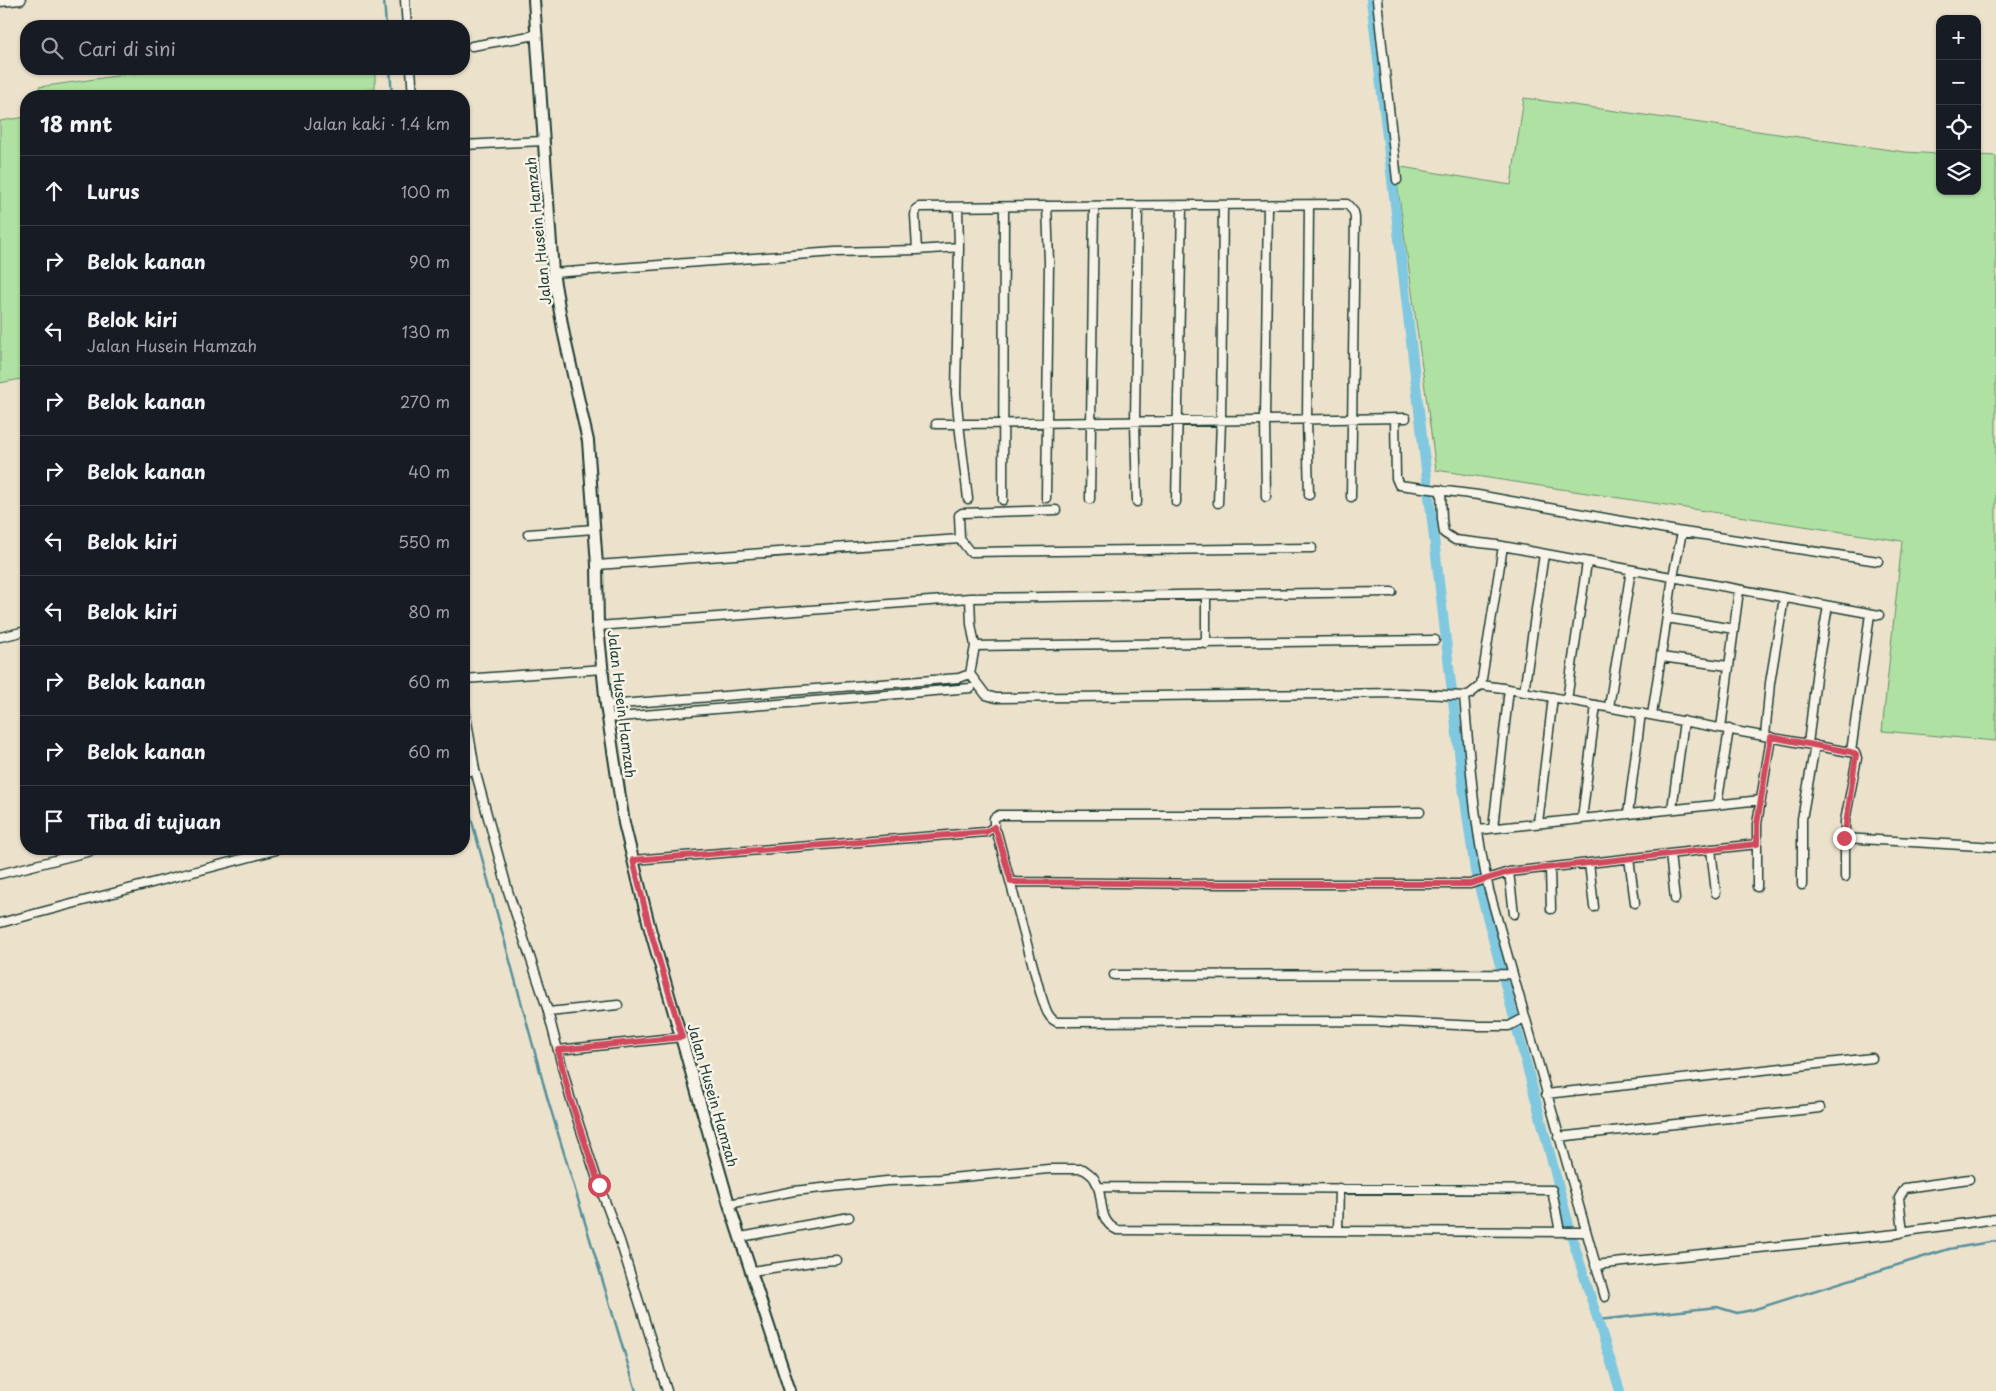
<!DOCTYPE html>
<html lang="id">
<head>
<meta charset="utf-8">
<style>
	body { margin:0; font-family:"Playpen Sans",sans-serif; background:#20242c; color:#f1f3f6 }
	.controls { position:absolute; right:15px; top:15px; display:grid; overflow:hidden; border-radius:10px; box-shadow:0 1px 4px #0004 }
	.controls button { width:45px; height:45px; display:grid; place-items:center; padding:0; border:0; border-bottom:1px solid #363941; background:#171b24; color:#f1f3f6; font:25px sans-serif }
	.stop { position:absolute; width:15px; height:15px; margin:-11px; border:4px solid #d1495b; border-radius:50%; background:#fff }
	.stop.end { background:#d1495b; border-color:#fff; box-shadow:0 1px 5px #0008 }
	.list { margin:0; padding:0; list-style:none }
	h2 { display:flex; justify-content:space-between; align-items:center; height:65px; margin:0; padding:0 20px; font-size:21px }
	h2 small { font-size:16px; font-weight:400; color:#9ea1a6 }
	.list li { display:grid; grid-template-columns:32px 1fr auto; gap:15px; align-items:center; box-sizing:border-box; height:70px; padding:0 20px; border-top:1px solid #363941 }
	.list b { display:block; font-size:19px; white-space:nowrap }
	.list p { margin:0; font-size:16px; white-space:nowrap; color:#9ea1a6 }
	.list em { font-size:16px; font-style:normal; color:#9ea1a6 }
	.icon { flex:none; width:28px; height:28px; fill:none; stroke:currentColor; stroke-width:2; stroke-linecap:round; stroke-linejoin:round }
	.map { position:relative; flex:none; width:1996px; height:1391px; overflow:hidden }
	.search { position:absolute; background:#171b24; box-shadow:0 1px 4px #0004; left:20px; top:20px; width:450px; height:55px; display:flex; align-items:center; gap:12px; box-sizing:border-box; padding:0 18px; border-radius:20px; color:#9ea1a6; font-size:19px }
	.panel { position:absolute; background:#171b24; box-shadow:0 1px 4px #0004; left:20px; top:90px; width:450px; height:765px; border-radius:20px }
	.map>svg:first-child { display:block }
	.green { fill:#afe1a2; stroke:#678f6b }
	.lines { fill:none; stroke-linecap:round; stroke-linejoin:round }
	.stream { stroke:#59909b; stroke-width:2.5 }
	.canal { stroke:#7fc8e0; stroke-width:10 }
	.street-casing { stroke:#1f3d34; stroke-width:11 }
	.secondary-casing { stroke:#1f3d34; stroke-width:14 }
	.street { stroke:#f7f3e8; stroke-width:8 }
	.secondary { stroke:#f7f3e8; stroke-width:10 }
	.route { stroke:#d1495b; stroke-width:6 }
	.labels { text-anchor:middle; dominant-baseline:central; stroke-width:5; stroke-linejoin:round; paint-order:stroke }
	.street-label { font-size:14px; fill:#1f3d34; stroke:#f7f3e8 }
</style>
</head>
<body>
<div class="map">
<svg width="1996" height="1391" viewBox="0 0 1996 1391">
	<rect width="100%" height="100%" fill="#ece2cc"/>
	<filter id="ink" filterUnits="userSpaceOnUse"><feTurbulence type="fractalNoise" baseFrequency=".02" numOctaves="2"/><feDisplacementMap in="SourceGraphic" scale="10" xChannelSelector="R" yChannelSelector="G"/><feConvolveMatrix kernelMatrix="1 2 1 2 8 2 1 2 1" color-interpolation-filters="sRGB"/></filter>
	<g filter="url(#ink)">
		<!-- green -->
		<path class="green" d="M165 69H375V89L320 95V96H40L39 87Z
			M1524 98 1905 152 1940 154V191H1977V155L1996 156V741L1882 731 1902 541 1436 470 1395 166 1511 185Z
			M26 117V378L0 383V121Z"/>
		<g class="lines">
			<!-- stream -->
			<path class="stream" d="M384 0 386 26
				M390 69 392 96
				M464 792 547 1097 636 1391
				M1598 1320 1717 1307 1737 1313 1752 1310 1949 1249 1996 1241"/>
			<!-- canal -->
			<path class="canal" d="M1371 0 1463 786 1475 871 1574 1244 1620 1391"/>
			<defs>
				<path id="street" d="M405 0 407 26
					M1377 0 1397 180
					M0 2 21 0
					M472 46 536 35
					M411 69 413 96
					M464 145 543 141
					M1309 205 1307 420 1309 495
					M959 247 956 393 959 424 1406 418
					M917 250 915 215 916 209 919 207 1347 204 1354 212 1355 218 1351 497
					M553 273 835 252 917 250 959 247 958 207
					M1395 418 1396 478 1399 485 1478 495 1677 531 1878 561
					M936 424H959L968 499
					M1441 490 1442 519 1444 533 1455 540 1497 545 1879 615
					M1266 497 1265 420 1268 205
					M1046 498 1049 262 1047 206
					M1090 499 1094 206
					M1003 500 1004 207
					M1137 502 1135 422 1138 206
					M1176 502 1182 206
					M1218 503 1221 421 1223 206
					M1056 510 962 513 959 515 960 539 970 552 1312 548
					M528 534 594 529
					M597 565 960 539
					M1206 596V644
					M1667 618 1734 629
					M598 626 970 598
					M0 637 26 631
					M975 646 1435 640
					M1661 657 1728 666
					M970 674 986 695 996 698 1401 693 1464 696 1470 694 1481 685 1503 546
					M464 679 603 669
					M1481 685 1503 688 1855 753 1857 758 1845 821V877
					M1524 692 1544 554
					M1464 696C1470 761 1474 827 1489 890L1605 1297
					M1567 700 1587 562
					M464 703 475 770 508 891 547 1008 570 1097 599 1185 620 1241 667 1391
					M606 705 959 678 970 674 975 646 971 624 970 598 1392 592
					M1609 707 1631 570
					M1652 715 1673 577 1682 532
					M607 718 971 688
					M1721 728 1739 590
					M1765 736 1770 683 1784 598
					M1808 744 1817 669 1828 606
					M1851 752 1870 614
					M464 772 475 770
					M1717 805 1729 729
					M1672 809 1684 721
					M1628 814 1641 713
					M1582 819 1596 705
					M1538 823 1553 697
					M994 827 997 833 1040 992C1044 1002 1046 1018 1057 1022L1370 1021 1479 1026H1509L1524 1018
					M1493 828 1509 689
					M1478 830 1761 800
					M1844 838 1996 847
					M1711 849 1716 893
					M1670 854 1675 899
					M1629 858 1635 903
					M633 860 986 832 994 827V818L999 815H1245L1420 812
					M1589 863 1594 907
					M1550 868 1551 909
					M1509 872 1514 914
					M0 874 99 849
					M1011 882 1224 884H1470L1509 872 1757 844
					M1802 885V819L1815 745
					M1757 887V824L1771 737
					M0 923 280 849
					M1114 975 1512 974
					M548 1012 618 1005
					M558 1050 682 1037
					M1546 1094 1872 1058
					M1558 1137 1820 1108
					M1098 1187 1552 1190 1560 1232
					M729 1204 794 1191 887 1181 940 1179 1049 1169H1083C1087 1172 1093 1175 1095 1180 1105 1196 1096 1220 1117 1230L1586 1232
					M1338 1230 1339 1188
					M1903 1232 1899 1198 1905 1188 1969 1179
					M741 1237 849 1217
					M1595 1265 1896 1234 1907 1231 1996 1219
					M752 1271 819 1261 837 1260"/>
				<path id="secondary" d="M534 0 553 273 564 335 588 441 597 565 598 626 606 705 624 823 650 929 729 1204 790 1391"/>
			</defs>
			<!-- street casing -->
			<use href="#street" class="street-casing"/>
			<!-- secondary casing -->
			<use href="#secondary" class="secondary-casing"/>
			<!-- street -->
			<use href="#street" class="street"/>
			<!-- secondary -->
			<use href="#secondary" class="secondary"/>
		</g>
	</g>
	<g class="lines" filter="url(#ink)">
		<!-- route -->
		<path class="route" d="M599 1185 570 1098 558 1050 682 1037 650 929 633 860 986 832 994 827 997 833 1011 882 1224 884H1470L1509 872 1757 844V824L1771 737 1851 752 1856 755 1844 838"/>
	</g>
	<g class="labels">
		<!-- street labels -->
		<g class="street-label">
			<text transform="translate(538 231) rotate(-96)">Jalan Husein Hamzah</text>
			<text transform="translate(622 704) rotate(83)">Jalan Husein Hamzah</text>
			<text transform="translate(713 1095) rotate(74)">Jalan Husein Hamzah</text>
		</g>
	</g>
</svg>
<div class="controls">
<button>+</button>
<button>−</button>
<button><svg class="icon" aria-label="locate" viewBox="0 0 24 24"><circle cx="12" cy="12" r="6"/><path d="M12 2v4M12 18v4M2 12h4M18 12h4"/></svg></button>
<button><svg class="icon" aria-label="layers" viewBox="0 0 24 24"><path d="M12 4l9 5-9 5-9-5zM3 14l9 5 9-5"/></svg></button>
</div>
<div class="stop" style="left:599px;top:1185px"></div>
<div class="stop end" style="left:1844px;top:838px"></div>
<div class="search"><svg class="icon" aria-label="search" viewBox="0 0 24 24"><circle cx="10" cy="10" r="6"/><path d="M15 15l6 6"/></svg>Cari di sini</div>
<section class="panel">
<h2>18 mnt<small>Jalan kaki · 1.4 km</small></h2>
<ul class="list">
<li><svg class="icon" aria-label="ahead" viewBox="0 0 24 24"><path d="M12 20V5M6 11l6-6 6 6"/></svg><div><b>Lurus</b></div><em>100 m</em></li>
<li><svg class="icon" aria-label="right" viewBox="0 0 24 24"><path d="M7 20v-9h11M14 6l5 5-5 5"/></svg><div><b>Belok kanan</b></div><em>90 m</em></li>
<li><svg class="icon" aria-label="left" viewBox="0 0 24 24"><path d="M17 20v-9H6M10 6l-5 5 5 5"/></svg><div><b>Belok kiri</b><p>Jalan Husein Hamzah</p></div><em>130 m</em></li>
<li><svg class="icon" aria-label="right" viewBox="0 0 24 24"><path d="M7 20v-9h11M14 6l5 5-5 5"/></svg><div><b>Belok kanan</b></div><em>270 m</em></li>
<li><svg class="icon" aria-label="right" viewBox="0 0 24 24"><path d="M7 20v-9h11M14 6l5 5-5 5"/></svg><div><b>Belok kanan</b></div><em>40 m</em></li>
<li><svg class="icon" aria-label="left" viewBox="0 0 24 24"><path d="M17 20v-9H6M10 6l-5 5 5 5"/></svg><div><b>Belok kiri</b></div><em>550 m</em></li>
<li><svg class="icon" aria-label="left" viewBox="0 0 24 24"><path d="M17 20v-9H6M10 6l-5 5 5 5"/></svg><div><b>Belok kiri</b></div><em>80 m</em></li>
<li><svg class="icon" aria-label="right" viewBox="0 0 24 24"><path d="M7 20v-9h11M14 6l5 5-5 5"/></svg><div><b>Belok kanan</b></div><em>60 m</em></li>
<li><svg class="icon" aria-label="right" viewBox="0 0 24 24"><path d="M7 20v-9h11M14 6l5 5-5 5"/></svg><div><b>Belok kanan</b></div><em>60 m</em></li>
<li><svg class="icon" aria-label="arrive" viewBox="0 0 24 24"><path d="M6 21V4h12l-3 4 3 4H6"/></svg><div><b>Tiba di tujuan</b></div></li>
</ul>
</section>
</div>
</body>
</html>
